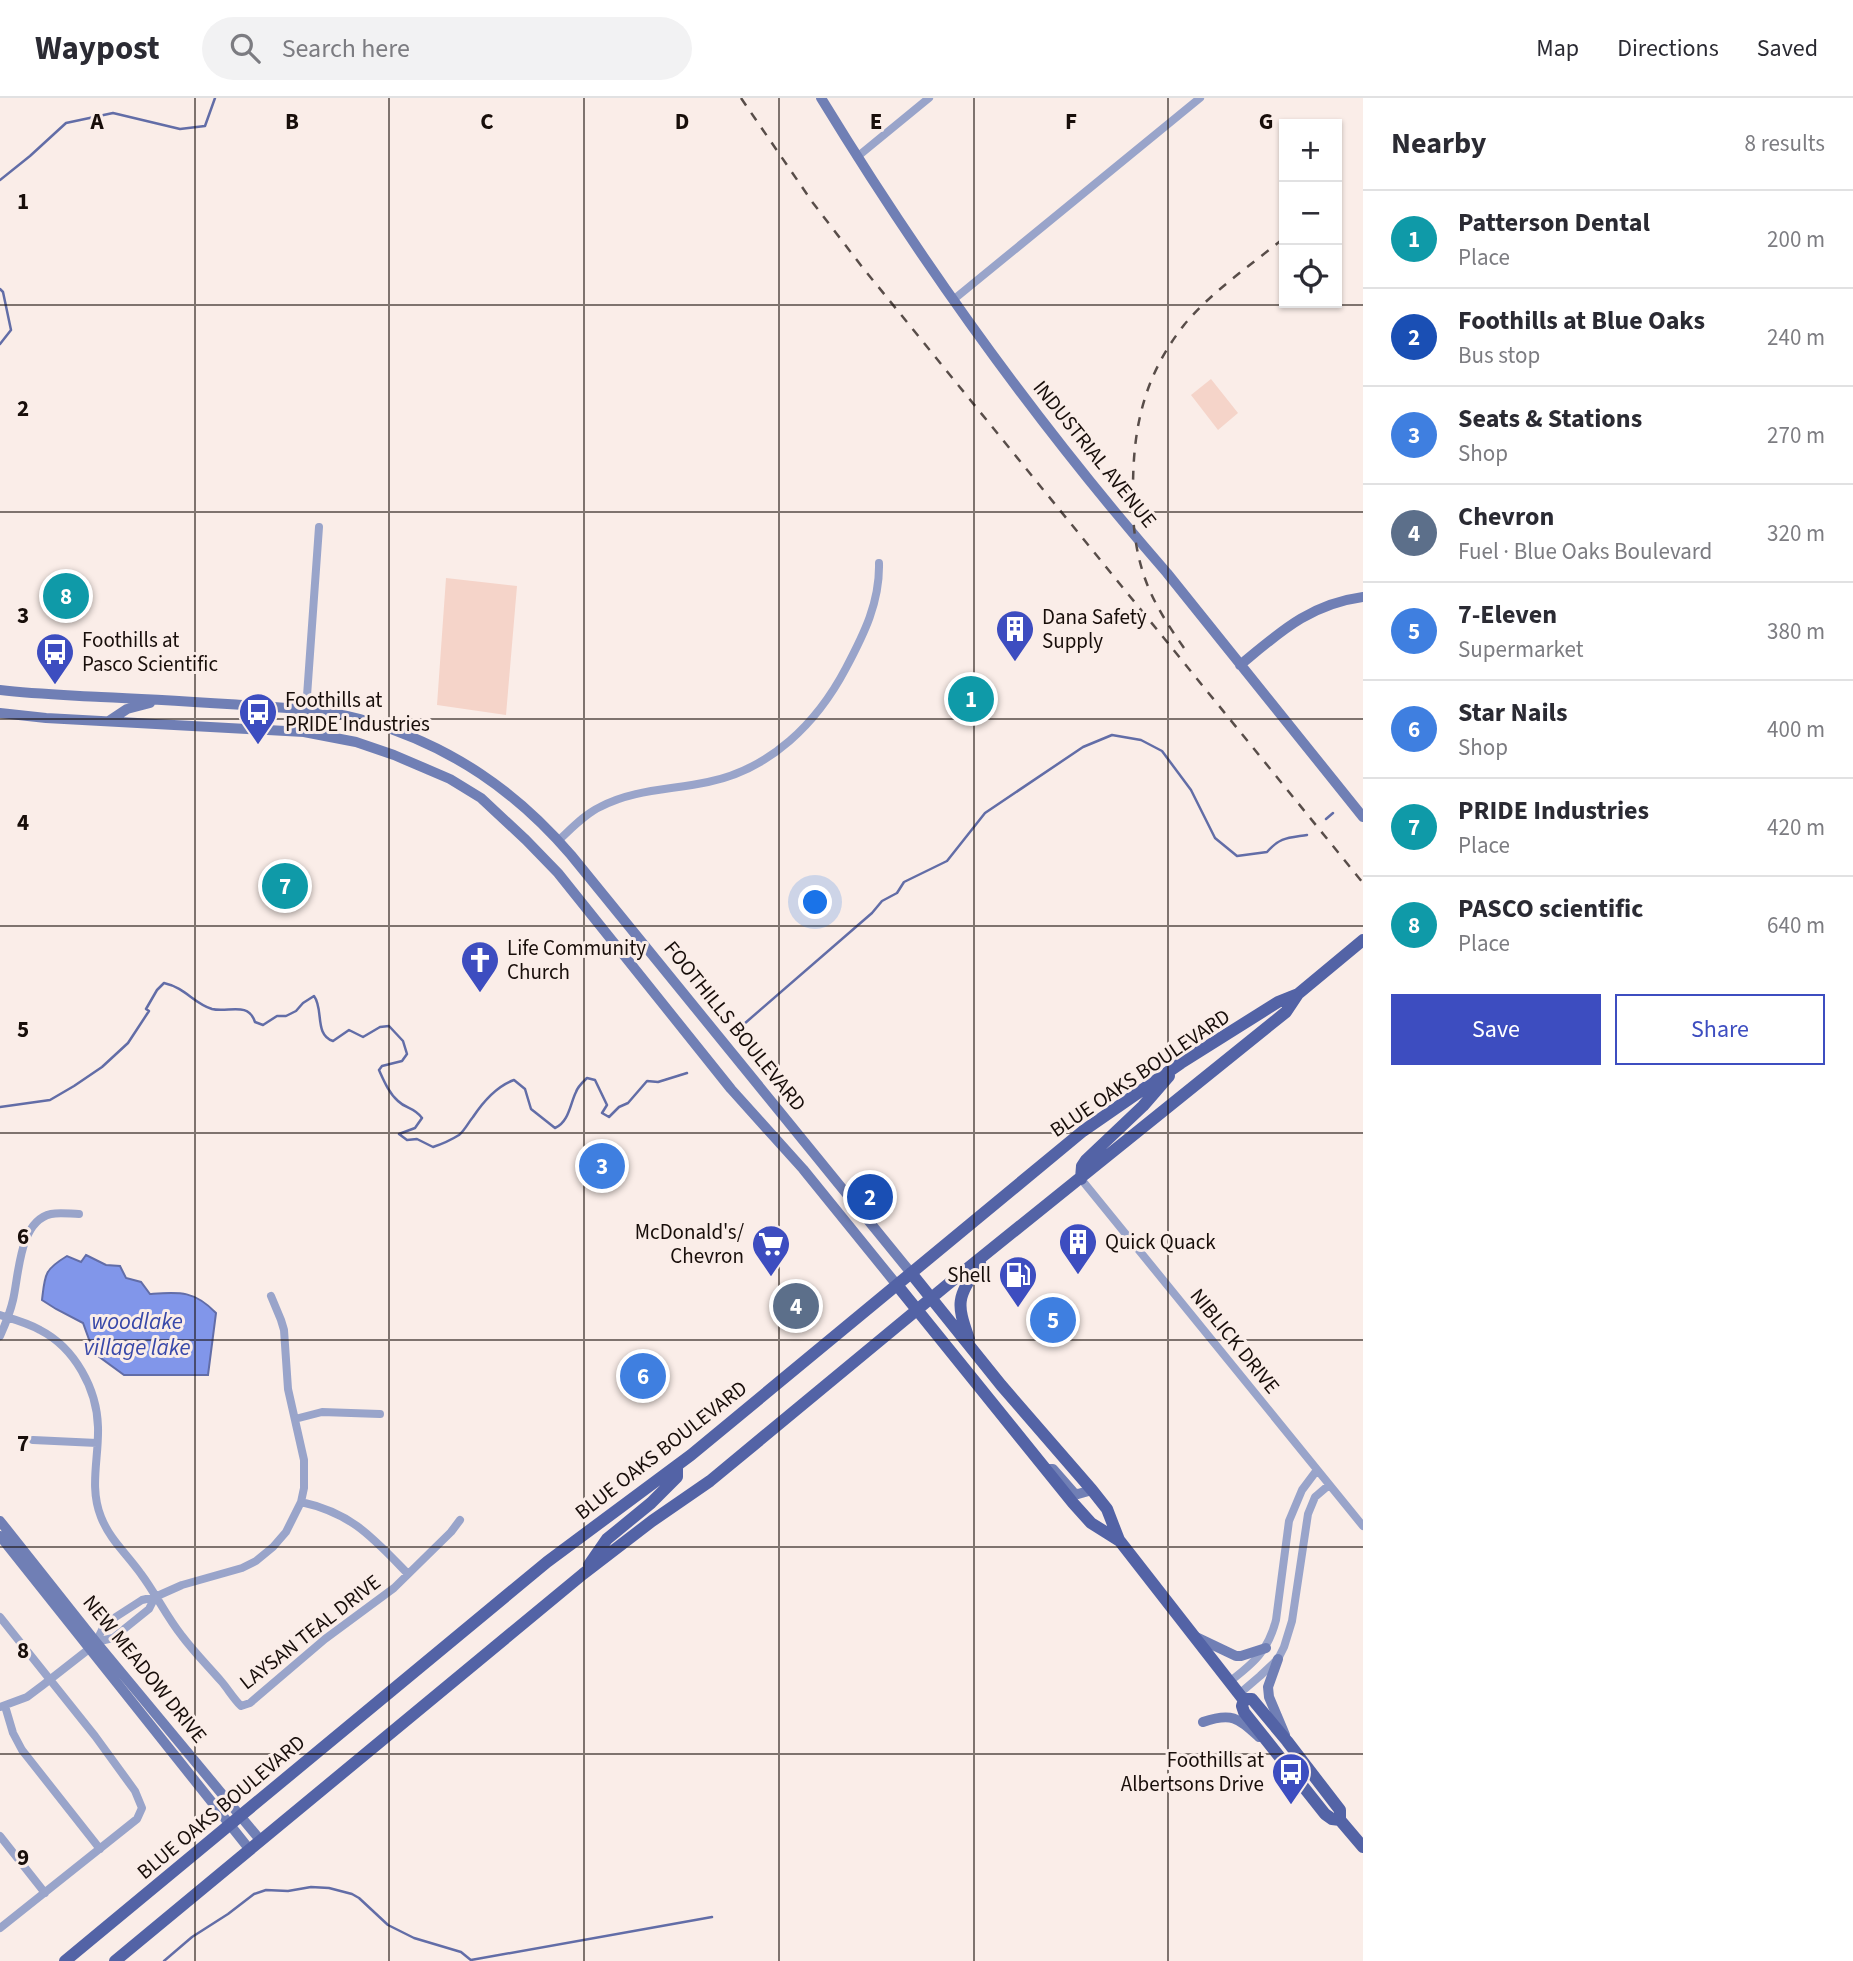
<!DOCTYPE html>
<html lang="en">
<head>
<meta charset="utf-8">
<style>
	body { margin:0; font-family:"Source Sans 3",sans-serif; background:#f2f2f3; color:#2b2b33 }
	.controls { position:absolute; right:21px; top:21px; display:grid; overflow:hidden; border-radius:0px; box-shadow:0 2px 5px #0004 }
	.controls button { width:63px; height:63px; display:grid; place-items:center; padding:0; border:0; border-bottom:2px solid #e1e1e2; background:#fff; color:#2b2b33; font:35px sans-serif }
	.you { position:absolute; left:816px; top:805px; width:24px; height:24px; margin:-18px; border:5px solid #fff; border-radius:50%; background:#1a73e8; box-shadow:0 0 0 10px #1a73e833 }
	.badge { display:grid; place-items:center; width:46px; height:46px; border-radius:50%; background:#3d4dc0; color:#fff; font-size:23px; font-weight:700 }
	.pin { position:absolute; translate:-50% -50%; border:4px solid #fff; box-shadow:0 2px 7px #0006 }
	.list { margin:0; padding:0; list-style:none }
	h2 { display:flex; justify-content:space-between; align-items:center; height:91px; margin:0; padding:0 28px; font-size:30px }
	h2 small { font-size:23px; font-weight:400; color:#7c7c81 }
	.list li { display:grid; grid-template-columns:46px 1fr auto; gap:21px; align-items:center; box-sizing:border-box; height:98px; padding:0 28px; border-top:2px solid #e1e1e2 }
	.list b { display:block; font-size:26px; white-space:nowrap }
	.list p { margin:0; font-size:23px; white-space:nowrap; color:#7c7c81 }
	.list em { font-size:23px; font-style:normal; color:#7c7c81 }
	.actions { display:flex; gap:14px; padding:21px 28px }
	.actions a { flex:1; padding:16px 0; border:2px solid #3d4dc0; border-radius:0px; text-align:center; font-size:24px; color:#3d4dc0 }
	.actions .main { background:#3d4dc0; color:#fff }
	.icon { flex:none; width:38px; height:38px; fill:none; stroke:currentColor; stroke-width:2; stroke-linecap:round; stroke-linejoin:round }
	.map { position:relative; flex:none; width:1363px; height:1863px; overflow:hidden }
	header { display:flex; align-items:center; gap:42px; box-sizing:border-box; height:98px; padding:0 35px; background:#fff; border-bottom:2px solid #e1e1e2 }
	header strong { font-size:33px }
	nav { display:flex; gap:38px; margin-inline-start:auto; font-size:24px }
	.search { width:490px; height:63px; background:#f2f2f3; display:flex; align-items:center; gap:18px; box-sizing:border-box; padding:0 24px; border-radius:38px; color:#7c7c81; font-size:26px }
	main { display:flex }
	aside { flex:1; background:#fff }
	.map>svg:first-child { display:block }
	.green { fill:#f5d4c9 }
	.water { fill:#8196ea; stroke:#626da7; stroke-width:2 }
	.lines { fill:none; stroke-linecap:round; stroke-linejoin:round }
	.stream { stroke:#626da7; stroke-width:2.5 }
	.street { stroke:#99a4ca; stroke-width:8 }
	.secondary { stroke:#707fb5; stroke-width:10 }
	.primary { stroke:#5363a6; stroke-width:12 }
	.rail { stroke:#584d49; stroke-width:2.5; stroke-dasharray:9 9; stroke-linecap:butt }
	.grid { fill:none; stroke:#180e0a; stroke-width:2; stroke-opacity:0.55 }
	.labels { text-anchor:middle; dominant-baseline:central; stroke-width:6; stroke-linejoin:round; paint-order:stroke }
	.street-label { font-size:21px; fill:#180e0a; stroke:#faede8 }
	.poi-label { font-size:21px; fill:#180e0a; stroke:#faede8; text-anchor:start }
	.water-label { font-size:23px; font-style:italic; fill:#3848a9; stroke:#faede8 }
	.grid-label { font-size:23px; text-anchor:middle; font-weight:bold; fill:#180e0a; stroke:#faede8; stroke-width:6; stroke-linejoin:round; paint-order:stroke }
</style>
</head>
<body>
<header>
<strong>Waypost</strong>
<div class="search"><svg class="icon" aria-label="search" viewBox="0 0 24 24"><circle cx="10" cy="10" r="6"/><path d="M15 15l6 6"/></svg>Search here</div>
<nav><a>Map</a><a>Directions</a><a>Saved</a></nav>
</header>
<main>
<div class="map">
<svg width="1363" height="1863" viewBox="0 0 1363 1863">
	<rect width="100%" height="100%" fill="#faede8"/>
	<!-- green -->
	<path class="green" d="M1211 281 1238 315 1218 332 1191 297Z
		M446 480 517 488 506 617 437 607Z"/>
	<!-- water -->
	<path class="water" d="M86 1157 106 1167 120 1168 126 1180 141 1184 150 1196C179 1194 194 1192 216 1215L208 1277H124L94 1255 83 1225 56 1211 42 1202C45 1176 44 1172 67 1158L81 1164Z"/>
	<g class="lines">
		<!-- stream -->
		<path class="stream" d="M0 82 30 58 66 25 113 15 180 31 205 28 215 0
			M0 191 3 194 11 232 0 246
			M1326 721 1333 715
			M744 926 872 815 882 803 897 795 904 784 947 763 985 715 1083 649 1112 637 1141 642 1162 653 1191 692 1215 740 1237 758 1267 754C1280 739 1288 740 1307 737
			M0 1009 50 1002 74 988 102 969 128 945 149 913 146 911 157 892 164 885C186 890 193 905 212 911 228 915 248 903 255 924L263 927 277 918H286L296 913 303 905 314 898C324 911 314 937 333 943L349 932 363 939 380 929 389 928 403 943 407 956 402 963 382 968 379 972C384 983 389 995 398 1003 406 1011 414 1009 422 1020L415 1030 399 1036 407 1042 417 1041 433 1049C442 1046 451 1042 459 1037 465 1032 468 1025 473 1019 483 1004 497 988 514 982L525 991 531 1011 555 1030C569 1024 570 1006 576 994 578 988 583 984 587 980L595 982 607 1007 602 1015 609 1019 619 1009 628 1005 647 983 658 984 687 975
			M471 1862 712 1819
			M164 1863 192 1839 228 1816 254 1796 266 1792 288 1793 311 1789 329 1790 352 1796 359 1800 388 1827 414 1840 461 1854 472 1863"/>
		<!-- street -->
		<path class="street" d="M857 59 929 0
			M953 202 1200 0
			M306 612 319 429
			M559 742C571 731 585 716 600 709 634 691 671 692 708 684 771 671 817 625 846 570 864 536 880 504 879 465
			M1081 1081 1363 1428
			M0 1217C13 1221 28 1225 40 1232 75 1250 97 1291 98 1329 99 1360 89 1389 101 1419 110 1442 127 1456 141 1476 156 1496 166 1518 182 1538 194 1554 208 1568 221 1583 228 1591 233 1600 241 1608L250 1605 325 1541 394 1490 451 1434 460 1422
			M0 1238C5 1227 10 1215 13 1202 19 1177 19 1123 51 1116 60 1114 71 1116 79 1116
			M295 1321 322 1314 380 1316
			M33 1342 97 1345
			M301 1404C352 1415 373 1440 408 1476
			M0 1519 95 1638 135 1693 142 1710 137 1721 0 1830
			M96 1544 113 1540 149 1511 155 1499
			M1229 1584C1254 1565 1268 1553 1276 1522L1289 1423 1302 1392 1317 1372
			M1239 1596 1260 1578 1278 1561 1284 1549 1292 1523 1308 1416 1315 1399 1329 1387
			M5 1608 13 1635 22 1652 100 1751
			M0 1609 27 1599 43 1587 89 1551 96 1544 104 1528 111 1522 142 1502 155 1499 182 1487 242 1470 256 1463 273 1449 286 1434 301 1404 304 1390V1362L288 1291 284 1232 281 1222 271 1198
			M0 1738 45 1795"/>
		<!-- secondary -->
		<path class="secondary" d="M821 0C923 167 1038 327 1167 475L1363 719
			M1240 567C1280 534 1310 506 1363 499
			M0 592C33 596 67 597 101 599 149 601 196 604 244 607 286 610 330 611 370 624 452 649 516 693 571 757L911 1175
			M0 615 46 620 304 634 356 644 394 657 450 681 481 700 526 742 558 775 731 991 803 1071 897 1187
			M109 623 127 611 150 605
			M1046 1371H1053L1074 1395 1078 1396 1092 1392
			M0 1423 96 1544 261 1743
			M0 1438 250 1752
			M1194 1538 1236 1558H1241L1266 1550
			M1278 1561 1268 1589 1269 1599 1285 1637
			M1203 1624C1232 1614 1238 1620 1259 1639"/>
		<!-- primary -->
		<path class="primary" d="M1081 1081 1082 1068 1086 1062 1143 1008 1169 978
			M911 1175 1001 1287 1092 1392 1107 1411 1119 1442 1243 1601H1252L1287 1643 1340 1712V1722L1363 1749
			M897 1187 1073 1405 1091 1425 1118 1442
			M969 1241C955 1202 958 1200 980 1165
			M589 1467 607 1441 651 1405 677 1379V1368
			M1244 1602 1242 1608 1244 1614 1325 1716 1332 1721 1340 1722
			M65 1863 547 1464 691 1357 1083 1033 1181 965 1278 904 1298 896
			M115 1863 583 1476 652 1423 710 1383 947 1187 1286 914 1298 896 1363 842"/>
		<!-- rail -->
		<path class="rail" d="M741 0 813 105 863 170 1363 785
			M1184 550C1170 530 1156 509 1147 486 1135 455 1132 424 1133 391 1133 329 1144 278 1184 227 1211 194 1251 167 1284 140"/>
	</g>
	<!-- grid -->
	<path class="grid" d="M195 0V1863M389 0V1863M584 0V1863M779 0V1863M974 0V1863M1168 0V1863M0 207H1363M0 414H1363M0 621H1363M0 828H1363M0 1035H1363M0 1242H1363M0 1449H1363M0 1656H1363"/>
	<!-- icons -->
	<defs>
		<symbol id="building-pin" viewBox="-11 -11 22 30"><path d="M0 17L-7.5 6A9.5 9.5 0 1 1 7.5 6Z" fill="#3d4dc0" stroke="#faede8"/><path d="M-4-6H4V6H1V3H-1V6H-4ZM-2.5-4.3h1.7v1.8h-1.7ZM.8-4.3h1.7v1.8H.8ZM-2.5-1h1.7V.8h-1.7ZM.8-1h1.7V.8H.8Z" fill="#fff"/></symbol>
		<symbol id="bus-pin" viewBox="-11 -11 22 30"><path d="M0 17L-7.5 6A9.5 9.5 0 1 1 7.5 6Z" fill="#3d4dc0" stroke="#faede8"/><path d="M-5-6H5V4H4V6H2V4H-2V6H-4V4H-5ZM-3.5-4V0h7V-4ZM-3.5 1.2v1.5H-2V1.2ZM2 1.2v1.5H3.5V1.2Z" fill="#fff"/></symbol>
		<symbol id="church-pin" viewBox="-11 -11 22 30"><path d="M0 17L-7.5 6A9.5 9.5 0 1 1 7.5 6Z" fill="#3d4dc0" stroke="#faede8"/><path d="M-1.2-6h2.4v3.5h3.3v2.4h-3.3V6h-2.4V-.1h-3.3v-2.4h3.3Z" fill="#fff"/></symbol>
		<symbol id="supermarket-pin" viewBox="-11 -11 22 30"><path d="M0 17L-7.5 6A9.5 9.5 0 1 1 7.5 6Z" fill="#3d4dc0" stroke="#faede8"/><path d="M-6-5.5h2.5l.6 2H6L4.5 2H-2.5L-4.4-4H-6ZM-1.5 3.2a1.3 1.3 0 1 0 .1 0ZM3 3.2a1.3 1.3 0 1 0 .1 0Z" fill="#fff"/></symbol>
		<symbol id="fuel-pin" viewBox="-11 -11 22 30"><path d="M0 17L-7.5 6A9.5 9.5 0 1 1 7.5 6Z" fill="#3d4dc0" stroke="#faede8"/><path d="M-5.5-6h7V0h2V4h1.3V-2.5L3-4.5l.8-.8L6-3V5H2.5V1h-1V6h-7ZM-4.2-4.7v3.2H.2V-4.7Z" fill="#fff"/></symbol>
	</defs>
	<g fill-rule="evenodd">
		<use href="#building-pin" x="993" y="509" width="44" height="60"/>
		<use href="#bus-pin" x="33" y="532" width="44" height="60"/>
		<use href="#bus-pin" x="236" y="592" width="44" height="60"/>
		<use href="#church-pin" x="458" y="840" width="44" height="60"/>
		<use href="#building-pin" x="1056" y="1122" width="44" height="60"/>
		<use href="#supermarket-pin" x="749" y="1124" width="44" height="60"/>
		<use href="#fuel-pin" x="996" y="1155" width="44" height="60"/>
		<use href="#bus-pin" x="1269" y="1652" width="44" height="60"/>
	</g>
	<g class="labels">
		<!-- street labels -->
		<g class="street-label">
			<text transform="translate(1095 356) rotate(51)">INDUSTRIAL AVENUE</text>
			<text transform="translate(735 928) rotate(51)">FOOTHILLS BOULEVARD</text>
			<text transform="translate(1140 975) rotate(-34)">BLUE OAKS BOULEVARD</text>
			<text transform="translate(1235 1243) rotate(51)">NIBLICK DRIVE</text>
			<text transform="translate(661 1352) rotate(-38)">BLUE OAKS BOULEVARD</text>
			<text transform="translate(310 1534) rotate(-38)">LAYSAN TEAL DRIVE</text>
			<text transform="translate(145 1571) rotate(51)">NEW MEADOW DRIVE</text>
			<text transform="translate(221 1709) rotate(-40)">BLUE OAKS BOULEVARD</text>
		</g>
		<!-- poi labels -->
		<g class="poi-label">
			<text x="1042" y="519">Dana Safety<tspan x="1042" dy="24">Supply</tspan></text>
			<text x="82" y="542">Foothills at<tspan x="82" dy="24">Pasco Scientific</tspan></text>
			<text x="285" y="602">Foothills at<tspan x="285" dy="24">PRIDE Industries</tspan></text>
			<text x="507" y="850">Life Community<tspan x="507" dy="24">Church</tspan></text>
			<text x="744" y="1134" text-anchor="end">McDonald's/<tspan x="744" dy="24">Chevron</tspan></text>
			<text x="1105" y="1144">Quick Quack</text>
			<text x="991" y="1177" text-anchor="end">Shell</text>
			<text x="1264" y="1662" text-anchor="end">Foothills at<tspan x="1264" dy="24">Albertsons Drive</tspan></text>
		</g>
		<!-- water labels -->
		<g class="water-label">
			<text x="137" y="1223">woodlake<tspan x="137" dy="26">village lake</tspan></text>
		</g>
	</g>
	<g class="grid-label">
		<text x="97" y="31">A</text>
		<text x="292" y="31">B</text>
		<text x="487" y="31">C</text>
		<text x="682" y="31">D</text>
		<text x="876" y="31">E</text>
		<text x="1071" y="31">F</text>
		<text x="1266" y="31">G</text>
		<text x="23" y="111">1</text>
		<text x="23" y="318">2</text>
		<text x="23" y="525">3</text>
		<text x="23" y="732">4</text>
		<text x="23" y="939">5</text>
		<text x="23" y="1146">6</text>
		<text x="23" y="1353">7</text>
		<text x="23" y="1560">8</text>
		<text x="23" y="1767">9</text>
	</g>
</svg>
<div class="controls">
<button>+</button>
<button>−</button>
<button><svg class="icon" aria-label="locate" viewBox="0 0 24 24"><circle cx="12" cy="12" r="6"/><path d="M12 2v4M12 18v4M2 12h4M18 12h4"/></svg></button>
</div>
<div class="you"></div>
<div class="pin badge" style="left:971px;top:601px;background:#0f9aa8">1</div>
<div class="pin badge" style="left:870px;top:1099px;background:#1a4fb4">2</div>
<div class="pin badge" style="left:602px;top:1068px;background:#3f7fe0">3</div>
<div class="pin badge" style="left:796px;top:1208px;background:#5c6f8a">4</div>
<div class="pin badge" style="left:1053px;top:1222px;background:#3f7fe0">5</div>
<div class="pin badge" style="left:643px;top:1278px;background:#3f7fe0">6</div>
<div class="pin badge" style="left:285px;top:788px;background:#0f9aa8">7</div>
<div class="pin badge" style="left:66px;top:498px;background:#0f9aa8">8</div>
</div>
<aside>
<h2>Nearby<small>8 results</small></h2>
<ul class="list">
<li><span class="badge" style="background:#0f9aa8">1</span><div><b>Patterson Dental</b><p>Place</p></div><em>200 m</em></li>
<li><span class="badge" style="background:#1a4fb4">2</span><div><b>Foothills at Blue Oaks</b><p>Bus stop</p></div><em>240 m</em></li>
<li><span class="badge" style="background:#3f7fe0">3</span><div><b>Seats &amp; Stations</b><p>Shop</p></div><em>270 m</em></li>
<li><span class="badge" style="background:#5c6f8a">4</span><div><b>Chevron</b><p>Fuel · Blue Oaks Boulevard</p></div><em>320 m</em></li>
<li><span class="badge" style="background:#3f7fe0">5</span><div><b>7-Eleven</b><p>Supermarket</p></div><em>380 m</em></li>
<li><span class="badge" style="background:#3f7fe0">6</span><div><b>Star Nails</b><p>Shop</p></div><em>400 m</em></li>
<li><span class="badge" style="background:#0f9aa8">7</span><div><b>PRIDE Industries</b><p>Place</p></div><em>420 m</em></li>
<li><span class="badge" style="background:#0f9aa8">8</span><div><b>PASCO scientific</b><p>Place</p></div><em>640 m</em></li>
</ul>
<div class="actions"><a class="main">Save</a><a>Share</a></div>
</aside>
</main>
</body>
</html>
